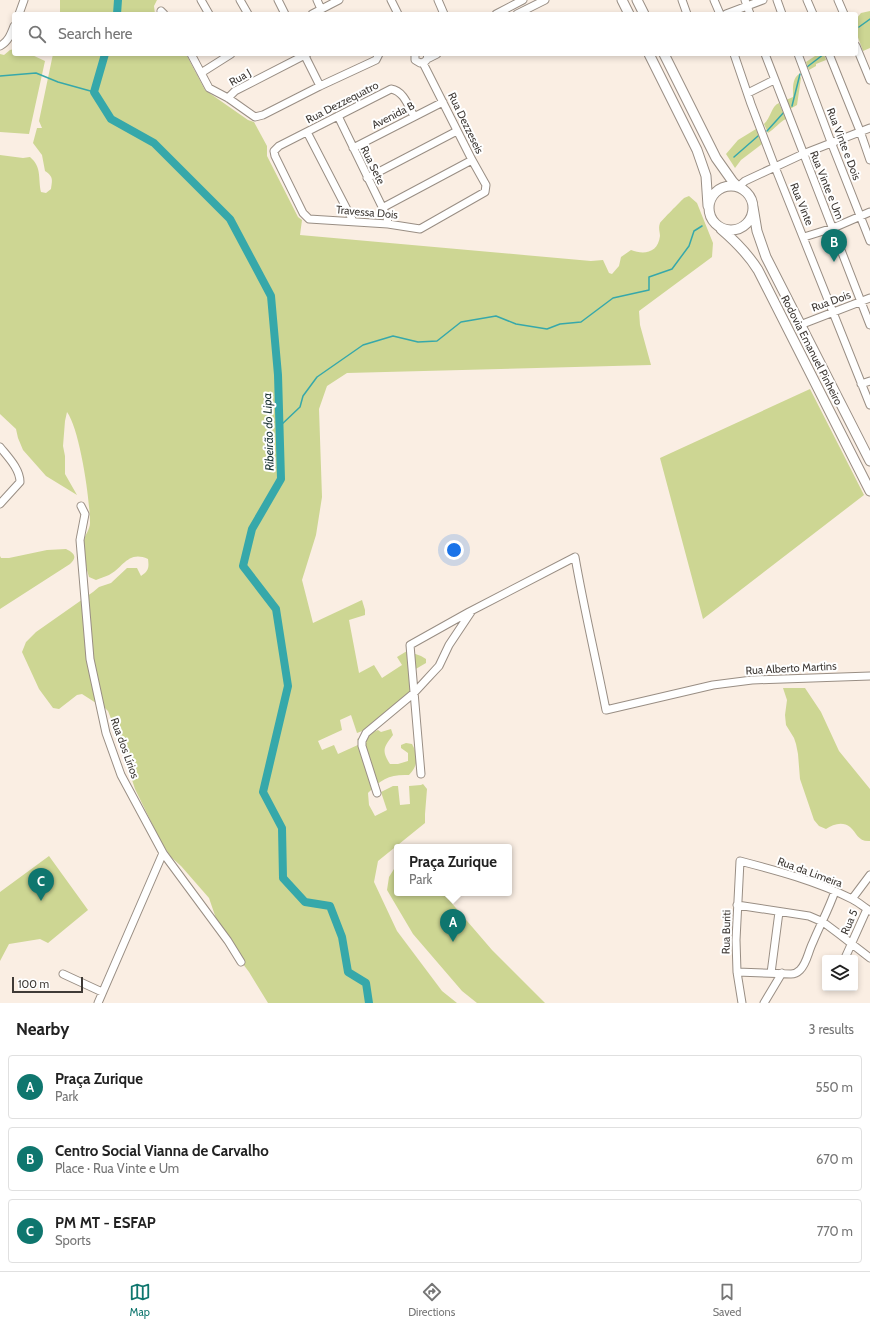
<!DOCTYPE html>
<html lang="en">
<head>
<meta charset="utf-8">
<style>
	body { margin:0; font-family:Cabin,sans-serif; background:#f2f2f2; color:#222 }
	.controls { position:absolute; right:12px; bottom:12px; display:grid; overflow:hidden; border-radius:4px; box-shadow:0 2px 6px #0003 }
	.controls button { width:36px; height:36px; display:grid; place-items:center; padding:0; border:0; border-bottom:1px solid #e0e0e0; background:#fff; color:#222; font:20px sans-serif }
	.scale { position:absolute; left:12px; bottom:10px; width:71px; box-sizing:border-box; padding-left:4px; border:2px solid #3f3a36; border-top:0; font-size:11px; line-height:14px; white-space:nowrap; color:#3f3a36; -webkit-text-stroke:3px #fff; paint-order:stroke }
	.you { position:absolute; left:454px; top:550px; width:14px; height:14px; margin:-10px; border:3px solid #fff; border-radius:50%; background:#1a73e8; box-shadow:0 0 0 6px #1a73e833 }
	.badge { display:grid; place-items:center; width:26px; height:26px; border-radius:50%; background:#0f766e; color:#fff; font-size:13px; font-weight:700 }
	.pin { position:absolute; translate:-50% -33px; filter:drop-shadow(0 1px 2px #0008) }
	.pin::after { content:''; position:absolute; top:21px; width:14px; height:12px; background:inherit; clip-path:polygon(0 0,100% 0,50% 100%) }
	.popup { position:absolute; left:394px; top:844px; width:118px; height:52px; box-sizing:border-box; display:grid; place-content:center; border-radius:4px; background:#fff; filter:drop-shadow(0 1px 3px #0005); font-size:13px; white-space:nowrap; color:#767676 }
	.popup b { font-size:15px; color:#222 }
	.popup::after { content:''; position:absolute; left:50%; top:100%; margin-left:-8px; border:8px solid transparent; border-top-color:#fff }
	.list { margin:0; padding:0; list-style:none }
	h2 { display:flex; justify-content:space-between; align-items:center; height:52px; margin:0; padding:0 16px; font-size:17px }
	h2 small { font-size:13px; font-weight:400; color:#767676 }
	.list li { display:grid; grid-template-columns:26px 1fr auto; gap:12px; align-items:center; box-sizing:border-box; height:64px; margin:0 8px 8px; padding:0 8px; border:1px solid #e0e0e0; border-radius:4px }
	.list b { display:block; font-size:15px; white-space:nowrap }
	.list p { margin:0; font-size:13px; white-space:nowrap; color:#767676 }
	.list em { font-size:13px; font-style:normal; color:#767676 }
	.icon { flex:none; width:22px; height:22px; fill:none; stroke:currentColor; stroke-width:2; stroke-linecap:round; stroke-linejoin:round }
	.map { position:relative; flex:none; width:870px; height:1003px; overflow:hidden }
	.search { position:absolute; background:#fff; box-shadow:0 2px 6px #0003; left:12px; right:12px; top:12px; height:44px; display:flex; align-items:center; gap:10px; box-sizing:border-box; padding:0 14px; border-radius:4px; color:#767676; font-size:15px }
	.sheet { height:268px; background:#fff }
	nav { display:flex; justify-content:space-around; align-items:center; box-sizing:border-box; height:56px; border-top:1px solid #e0e0e0; background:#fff; font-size:11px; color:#767676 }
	nav a { display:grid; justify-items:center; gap:2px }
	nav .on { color:#0f766e }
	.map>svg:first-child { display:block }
	.green { fill:#cdd693 }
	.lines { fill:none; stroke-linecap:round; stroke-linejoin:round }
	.stream { stroke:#36a8aa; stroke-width:1.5 }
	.river { stroke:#36a8aa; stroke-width:8 }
	.minor-casing { stroke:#998e84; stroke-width:9 }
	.major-casing { stroke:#998e84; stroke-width:11 }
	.minor { stroke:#fff; stroke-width:7 }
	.major { stroke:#fff; stroke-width:9 }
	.labels { text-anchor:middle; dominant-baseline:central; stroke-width:4; stroke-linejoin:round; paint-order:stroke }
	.street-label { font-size:11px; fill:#3f3a36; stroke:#fff }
	.water-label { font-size:12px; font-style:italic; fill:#1b3434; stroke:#fff }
</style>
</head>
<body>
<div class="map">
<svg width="870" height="1003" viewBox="0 0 870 1003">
	<rect width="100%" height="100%" fill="#faeee3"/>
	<!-- green -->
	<path class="green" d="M60 0H157L154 6 155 14H60Z
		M870 11V48L863 51 856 32V19L861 13Z
		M14 49V54H30L45 61 29 134 0 132V54L4 55 10 50Z
		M53 54H186L205 90 248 120 254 122 267 146V156L298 217 302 220 300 235 591 261 603 260 609 273 612 274 619 266 621 257 631 250C644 255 658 253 660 236 660 232 658 228 660 223 662 220 680 202 684 198L689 196 697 203 713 243 712 257 639 311 640 325 651 365 347 373 327 386 319 409 322 497 316 535 302 580 313 623 362 600 365 610V615L349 620 359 673 374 665 382 678 402 665 397 657 407 651 421 656 426 659V663L414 670 417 674 415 685 400 702 373 727 357 733 351 715 340 720 342 730 318 741 322 750 334 745 338 754 360 744 357 739 378 730 381 732 391 729 393 735C384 747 381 750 390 764H398L408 761V753L401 748V745L406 743 412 744C418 755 419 765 409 775 390 774 381 779 368 793L369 805 375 816 387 810 381 792 393 786H398L400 805 410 804 409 786 421 785 423 784 427 789 425 814V823L378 861 374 882 397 931 442 991 457 1003H268L249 972 222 936 209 898 181 866 171 857 161 842 135 789 118 736 108 711 101 704 96 703 82 694 77 695 59 709 53 708 39 689 22 652 26 642 36 632 93 592 99 587 111 583 127 568H137L141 576C149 571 149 567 148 559 128 550 123 568 109 575 105 577 100 578 96 580L89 577C86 567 82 550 84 540 85 535 90 529 90 523 90 500 80 430 67 412L65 421 63 446 65 456V474L77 495 46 476 23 450 18 438 16 429 0 414V155L23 158 30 157C42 167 38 178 41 192L46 193 51 189C52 180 54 177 45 171L42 155 33 143 37 128H42L39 121Z
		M818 54H824L826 60 816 64V66L809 70 806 62Z
		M799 74 801 78 797 105 790 109 786 100 793 97C793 88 792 79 799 74Z
		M779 103 786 119C779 122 775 129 768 133L764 124C771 118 771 106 779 103Z
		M756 129 762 144 741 160 735 168 726 154 738 140Z
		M810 389 864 495 703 619 660 458Z
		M66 549C74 553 78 557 70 564L0 609V556L1 558H9L47 550Z
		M783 688H805L821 712 839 751 870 789V841C858 842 857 833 850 827 843 821 833 824 826 829L819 826 814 820 800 779 798 754 796 744 794 738 786 725 785 715 787 700Z
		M49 856 88 910 48 943 40 939 9 944 0 961V892Z
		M397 868V893H442L449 900 492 950 545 1003H477L462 991 413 934 387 890 389 877 394 869Z"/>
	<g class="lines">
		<!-- stream -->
		<path class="stream" d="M859 27 870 19
			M807 67 824 54
			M0 76 36 73 58 82 94 92
			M792 106 800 74
			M767 131 785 111
			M734 157 758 136
			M280 426 300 407 303 396 317 377 363 345 393 336 418 342 437 341 461 322 496 316 516 324 547 329 560 324 581 322 613 298 649 290V277L672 269 689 246 694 231 702 226"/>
		<!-- river -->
		<path class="river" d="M117 14 118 0
			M105 54 94 92 111 119 154 143 230 219 271 296 278 375 281 479 252 529 243 566 276 609 288 686 263 792 282 828 283 878 305 902 330 906 342 937 348 972 366 983 369 1003"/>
		<defs>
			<path id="minor" d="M201 0 209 14
				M240 0 248 14
				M278 0 285 14
				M317 0 321 9
				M391 0 398 14
				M438 0 444 14
				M682 0 687 14
				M714 0 720 14
				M745 0 750 14
				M777 0 782 14
				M807 0 813 14
				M838 0 844 14
				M161 11 164 14
				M19 14 24 0
				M312 14 339 0
				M496 14 523 0
				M517 14 545 0
				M726 14 763 0
				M0 46C8 42 11 34 14 26
				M856 46 870 80
				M191 54 209 88 228 98 255 117 263 115 320 86 376 60 379 54
				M304 54 320 86
				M415 54V60L420 63C425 63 429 59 427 54
				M734 54 751 104 775 167 870 405
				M765 54 870 325
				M798 54 831 142 870 241
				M829 54 860 131 870 160
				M427 59 437 54
				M201 73 231 54
				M748 93 774 80
				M228 98 235 91 307 54
				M338 116 387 217 388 224
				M414 116C408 106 404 91 391 89L279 146 274 151 275 156 303 213 309 219 388 224 420 229 485 192 486 185 472 160 423 63
				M307 132 353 221
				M353 148 443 102
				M367 178 457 131
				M738 187 745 181 803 154 870 128
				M382 208 472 160
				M804 237 833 228 870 212
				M800 325 870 298
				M861 384 870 381
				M0 447C8 457 20 469 20 482L0 504
				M81 506 85 514 80 540 90 659 106 733 121 775 163 853 228 941 241 962
				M421 774 410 645 469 612 575 557C584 609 596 659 606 710L713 685 752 680 870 676
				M377 793 362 746V741L366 733 414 693 426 680 439 666 449 645 471 612
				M852 899 870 875
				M737 905 809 916 823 922 839 934 870 958
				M845 958 867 909
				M737 972 791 974C795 974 797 973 800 970 807 963 808 952 813 942 820 925 829 909 835 891
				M771 973 779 912
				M63 974 102 992
				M98 1003 163 853
				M742 1003 737 972 736 940 740 861C778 871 816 881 852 899 858 902 864 907 870 911
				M764 1003 782 973"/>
			<path id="major" d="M622 0 629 14
				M637 0 644 14
				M649 54 697 150 706 176 708 206
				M664 54 716 158 733 182 738 187
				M709 208a22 22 0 1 1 44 0a22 22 0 1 1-44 0Z
				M753 207 757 231 766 257 870 461
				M721 229C735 241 748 254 758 270L870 491"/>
		</defs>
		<!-- minor casing -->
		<use href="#minor" class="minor-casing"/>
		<!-- major casing -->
		<use href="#major" class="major-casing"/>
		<!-- minor -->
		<use href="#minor" class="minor"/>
		<!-- major -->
		<use href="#major" class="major"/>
	</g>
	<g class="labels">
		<!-- street labels -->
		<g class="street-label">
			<text transform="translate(240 77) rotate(-30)">Rua J</text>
			<text transform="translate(342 102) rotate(-27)">Rua Dezzequatro</text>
			<text transform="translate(393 115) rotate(-27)">Avenida B</text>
			<text transform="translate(466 123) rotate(64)">Rua Dezzeseis</text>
			<text transform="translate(844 144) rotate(69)">Rua Vinte e Dois</text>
			<text transform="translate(373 165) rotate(64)">Rua Sete</text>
			<text transform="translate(827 185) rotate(68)">Rua Vinte e Um</text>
			<text transform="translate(802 204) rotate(68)">Rua Vinte</text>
			<text transform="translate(367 212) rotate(5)">Travessa Dois</text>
			<text transform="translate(831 301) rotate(-20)">Rua Dois</text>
			<text transform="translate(812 350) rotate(63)">Rodovia Emanuel Pinheiro</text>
			<text transform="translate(791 668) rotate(-3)">Rua Alberto Martins</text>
			<text transform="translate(125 748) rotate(70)">Rua dos Lírios</text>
			<text transform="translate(810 872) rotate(20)">Rua da Limeira</text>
			<text transform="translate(849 922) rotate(-67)">Rua 5</text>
			<text transform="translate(726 932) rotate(-89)">Rua Buriti</text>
		</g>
		<!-- water labels -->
		<g class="water-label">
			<text transform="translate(268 432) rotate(-92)">Ribeirão do Lipa</text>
		</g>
	</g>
</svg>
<div class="controls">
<button><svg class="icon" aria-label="layers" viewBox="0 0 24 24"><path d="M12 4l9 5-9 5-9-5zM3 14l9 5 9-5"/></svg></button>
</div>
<div class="scale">100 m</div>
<div class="you"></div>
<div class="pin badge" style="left:453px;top:942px">A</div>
<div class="popup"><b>Praça Zurique</b>Park</div>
<div class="pin badge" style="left:834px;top:262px">B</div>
<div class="pin badge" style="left:41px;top:901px">C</div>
<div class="search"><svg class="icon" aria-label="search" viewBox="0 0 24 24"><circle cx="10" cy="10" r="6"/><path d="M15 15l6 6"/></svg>Search here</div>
</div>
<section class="sheet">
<h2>Nearby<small>3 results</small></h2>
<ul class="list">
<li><span class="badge">A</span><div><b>Praça Zurique</b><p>Park</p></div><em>550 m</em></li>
<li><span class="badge">B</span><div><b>Centro Social Vianna de Carvalho</b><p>Place · Rua Vinte e Um</p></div><em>670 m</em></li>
<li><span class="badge">C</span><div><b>PM MT - ESFAP</b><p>Sports</p></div><em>770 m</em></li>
</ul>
</section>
<nav>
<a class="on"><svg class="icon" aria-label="map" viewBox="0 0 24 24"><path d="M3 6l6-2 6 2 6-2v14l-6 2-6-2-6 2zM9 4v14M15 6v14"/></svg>Map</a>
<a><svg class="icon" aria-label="directions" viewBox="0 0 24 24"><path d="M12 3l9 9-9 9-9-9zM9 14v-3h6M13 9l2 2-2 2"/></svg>Directions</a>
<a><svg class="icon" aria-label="saved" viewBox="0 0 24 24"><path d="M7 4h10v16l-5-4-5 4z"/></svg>Saved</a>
</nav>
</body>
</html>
